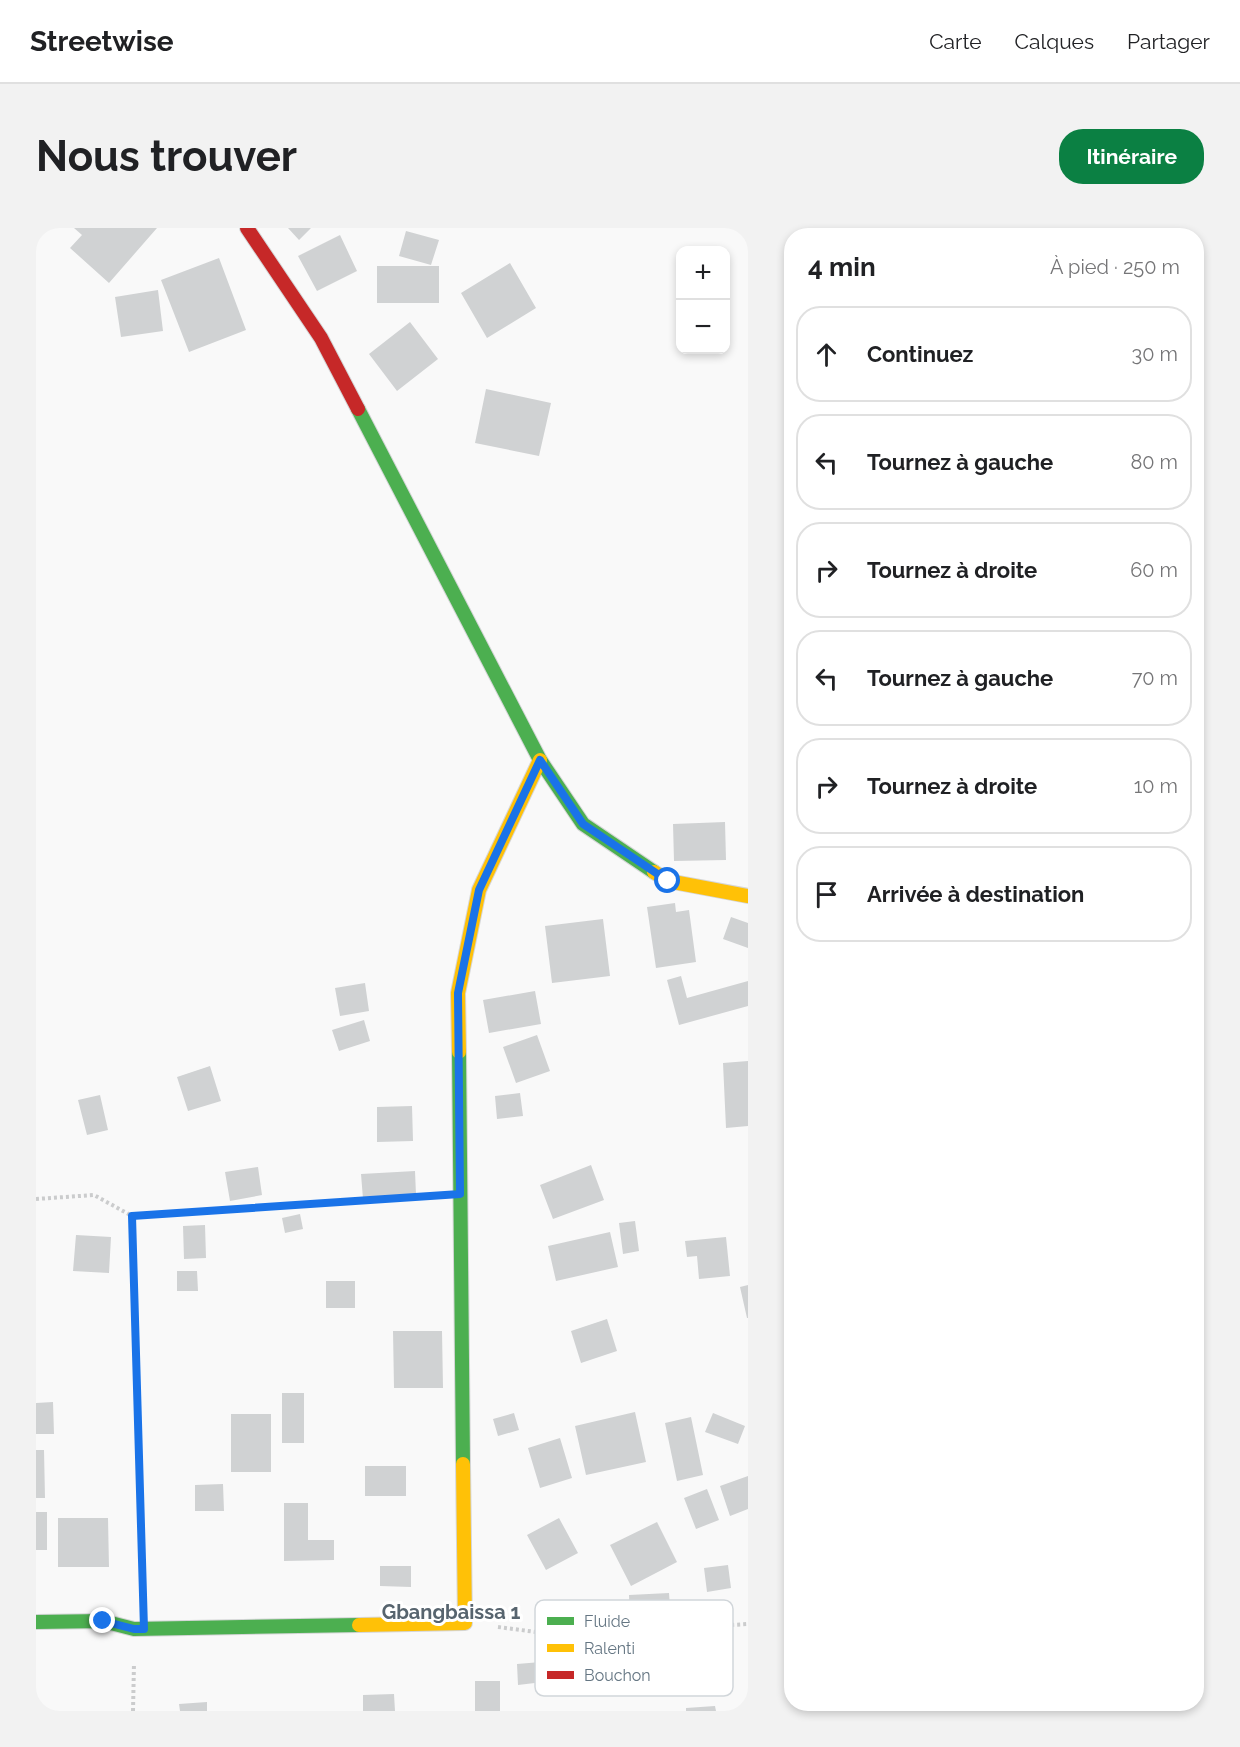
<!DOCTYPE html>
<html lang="fr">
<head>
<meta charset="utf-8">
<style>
	body { margin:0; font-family:Raleway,sans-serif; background:#f2f2f2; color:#202124 }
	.controls { position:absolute; right:18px; top:18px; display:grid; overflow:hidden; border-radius:12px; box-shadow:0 3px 9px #0003 }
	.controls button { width:54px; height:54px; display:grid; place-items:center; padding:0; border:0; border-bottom:2px solid #e0e0e0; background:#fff; color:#202124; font:30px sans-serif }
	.stop { position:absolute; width:18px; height:18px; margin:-14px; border:4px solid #1a73e8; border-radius:50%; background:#fff }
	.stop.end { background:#1a73e8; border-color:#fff; box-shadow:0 2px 6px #0008 }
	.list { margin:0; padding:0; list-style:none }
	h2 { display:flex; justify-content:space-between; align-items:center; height:78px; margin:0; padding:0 24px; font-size:26px }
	h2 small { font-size:20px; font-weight:400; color:#757577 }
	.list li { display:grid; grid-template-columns:39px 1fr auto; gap:18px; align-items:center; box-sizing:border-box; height:96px; margin:0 12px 12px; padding:0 12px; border:2px solid #e0e0e0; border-radius:24px }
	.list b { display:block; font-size:22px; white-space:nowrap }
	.list em { font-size:20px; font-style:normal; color:#757577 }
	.icon { flex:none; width:33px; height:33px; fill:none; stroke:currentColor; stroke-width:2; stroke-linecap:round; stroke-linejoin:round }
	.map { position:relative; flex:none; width:712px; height:1483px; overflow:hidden; border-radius:24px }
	header { display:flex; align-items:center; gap:36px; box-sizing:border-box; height:84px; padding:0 30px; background:#fff; border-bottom:2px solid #e0e0e0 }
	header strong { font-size:28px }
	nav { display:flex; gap:33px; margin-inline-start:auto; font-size:21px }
	.intro { display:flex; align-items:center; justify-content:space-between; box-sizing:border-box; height:144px; padding:0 36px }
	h1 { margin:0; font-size:42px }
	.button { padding:15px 27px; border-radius:24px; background:#0b8043; color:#fff; font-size:21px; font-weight:700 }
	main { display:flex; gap:36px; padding:0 36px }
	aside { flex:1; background:#fff; border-radius:24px; box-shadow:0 3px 9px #0003 }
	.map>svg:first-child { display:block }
	.building { fill:#d0d2d3 }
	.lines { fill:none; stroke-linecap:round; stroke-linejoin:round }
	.fast-casing { stroke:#d5d6d7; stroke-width:16 }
	.slow-casing { stroke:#d5d6d7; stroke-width:16 }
	.jam-casing { stroke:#d5d6d7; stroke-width:16 }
	.path { stroke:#cbcccd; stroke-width:4; stroke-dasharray:3 3; stroke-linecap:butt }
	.fast { stroke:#4caf50; stroke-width:14 }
	.slow { stroke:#ffc107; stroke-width:14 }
	.jam { stroke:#c62828; stroke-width:14 }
	.route { stroke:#1a73e8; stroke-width:8 }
	.labels { text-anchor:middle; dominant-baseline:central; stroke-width:6; stroke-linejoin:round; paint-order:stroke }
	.neighbourhood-label { font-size:20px; font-weight:bold; fill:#57646e; stroke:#fff }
	.key { fill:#fff; stroke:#d1d6da; stroke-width:1.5 }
	.key-label { font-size:16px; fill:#657683 }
</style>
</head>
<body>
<header>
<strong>Streetwise</strong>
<nav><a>Carte</a><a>Calques</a><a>Partager</a></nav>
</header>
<div class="intro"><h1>Nous trouver</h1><a class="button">Itinéraire</a></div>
<main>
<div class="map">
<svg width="712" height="1483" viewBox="0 0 712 1483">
	<rect width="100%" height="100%" fill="#f9f9f9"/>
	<!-- building -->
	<path class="building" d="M38 0H121L73 55 34 20 46 7Z
		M252 0H275L263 12Z
		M370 3 403 12 395 37 363 28Z
		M304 7 321 43 281 63 262 28Z
		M183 30 210 102 153 124 125 52Z
		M474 35 500 80 451 110 425 65Z
		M341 38H403V75H341Z
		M122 62 127 103 85 109 79 69Z
		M374 94 402 131 361 163 333 126Z
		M450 161 515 175 503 228 439 215Z
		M689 594 690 632 638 633 637 596Z
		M639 675 640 684 653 682 660 734 620 740 611 679Z
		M695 689 712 695V720L687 711Z
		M567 691 574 748 516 755 509 698Z
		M645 748 651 770 712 753V778L643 797 631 752Z
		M329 755 333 783 304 788 299 760Z
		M499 763 505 796 453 805 447 772Z
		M328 792 334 813 303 823 296 802Z
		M501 807 514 843 480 855 467 819Z
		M712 833V898L690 900 687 835Z
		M174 838 185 873 152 883 141 849Z
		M484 865 487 888 461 891 459 868Z
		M64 867 72 902 51 907 42 872Z
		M376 878 377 913 341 914V879Z
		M555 937 568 972 517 991 504 957Z
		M222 939 226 967 194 973 189 944Z
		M379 943 380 967 327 971 325 946Z
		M264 986 267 1001 249 1005 246 990Z
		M599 993 603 1023 587 1026 583 995Z
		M169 997 170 1030 148 1031 147 998Z
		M574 1004 582 1039 520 1053 512 1018Z
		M40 1007 75 1009 73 1045 37 1043Z
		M690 1009 694 1048 663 1051 661 1028 651 1029 649 1013Z
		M141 1043H161L162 1063H141Z
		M290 1053H319V1080H290Z
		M712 1057V1090H711L704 1059Z
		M571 1091 581 1123 545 1135 535 1103Z
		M357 1103H406L407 1160H358Z
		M246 1165H268V1215H246Z
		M17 1174 18 1206H0V1175Z
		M599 1184 610 1234 550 1247 539 1198Z
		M478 1185 483 1202 462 1208 457 1191Z
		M677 1185 709 1198 702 1216 669 1204Z
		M195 1186H235V1244H195Z
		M655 1189 667 1247 641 1253 629 1195Z
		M524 1210 536 1250 504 1260 492 1220Z
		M0 1222H8L9 1270H0Z
		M329 1238H370V1268H329Z
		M712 1248V1281L694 1288 684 1258Z
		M187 1256 188 1283H159V1257Z
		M671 1261 683 1292 660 1301 648 1270Z
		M248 1275H272V1312H298V1332L248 1333Z
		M0 1284H11V1322H0Z
		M22 1290H72L73 1339H22Z
		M523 1290 542 1325 510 1342 491 1307Z
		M621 1294 641 1334 595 1358 574 1317Z
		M692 1337 695 1360 671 1364 668 1340Z
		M344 1338H375V1359L344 1358Z
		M633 1365 635 1392 594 1395 593 1367Z
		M505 1434 507 1454 482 1457 481 1436Z
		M439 1453H464V1483H439Z
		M358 1466 359 1483H327V1467Z
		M171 1474V1483H144L143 1476Z
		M679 1478 680 1483H650V1480Z"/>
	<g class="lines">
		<defs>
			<path id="fast" d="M322 181 504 532 547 596 618 644
				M423 824 427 1236
				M0 1394 67 1393 98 1401 323 1397"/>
			<path id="slow" d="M618 644 632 653 712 668
				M423 824 422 765 443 662 504 532
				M323 1397 429 1395 427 1236"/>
			<path id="jam" d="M211 0 285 110 322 181"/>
		</defs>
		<!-- fast casing -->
		<use href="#fast" class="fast-casing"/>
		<!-- slow casing -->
		<use href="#slow" class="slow-casing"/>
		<!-- jam casing -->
		<use href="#jam" class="jam-casing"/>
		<!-- path -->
		<path class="path" d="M0 971 58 967 96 988 389 968
			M96 988 107 1365
			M462 1399 523 1407 712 1396
			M97 1483 98 1435"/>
		<!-- fast -->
		<use href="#fast" class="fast"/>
		<!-- slow -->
		<use href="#slow" class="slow"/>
		<!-- jam -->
		<use href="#jam" class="jam"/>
	</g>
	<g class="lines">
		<!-- route -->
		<path class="route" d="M67 1393 98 1401H108L96 988 424 966 422 765 443 662 504 532 547 596 632 653"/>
	</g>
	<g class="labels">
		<!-- neighbourhood labels -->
		<g class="neighbourhood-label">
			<text x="415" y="1384">Gbangbaissa 1</text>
		</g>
	</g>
	<!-- legend -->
	<rect x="499" y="1372" width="198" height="96" rx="9" class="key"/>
	<rect x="511" y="1389" width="27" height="8" fill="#4caf50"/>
	<rect x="511" y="1416" width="27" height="8" fill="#ffc107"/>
	<rect x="511" y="1443" width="27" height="8" fill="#c62828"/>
	<g class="key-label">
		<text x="548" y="1399">Fluide</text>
		<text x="548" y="1426">Ralenti</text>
		<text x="548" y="1453">Bouchon</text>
	</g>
</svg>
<div class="controls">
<button>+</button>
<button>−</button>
</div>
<div class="stop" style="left:632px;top:653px"></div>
<div class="stop end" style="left:67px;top:1393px"></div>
</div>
<aside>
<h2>4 min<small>À pied · 250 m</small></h2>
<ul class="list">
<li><svg class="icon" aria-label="ahead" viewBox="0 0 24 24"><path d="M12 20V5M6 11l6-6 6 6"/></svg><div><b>Continuez</b></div><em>30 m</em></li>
<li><svg class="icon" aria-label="left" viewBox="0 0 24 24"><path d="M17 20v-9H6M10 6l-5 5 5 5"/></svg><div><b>Tournez à gauche</b></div><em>80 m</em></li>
<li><svg class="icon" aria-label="right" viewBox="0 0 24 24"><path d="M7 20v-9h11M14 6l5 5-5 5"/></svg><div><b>Tournez à droite</b></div><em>60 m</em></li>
<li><svg class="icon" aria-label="left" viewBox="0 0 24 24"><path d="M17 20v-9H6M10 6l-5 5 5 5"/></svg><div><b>Tournez à gauche</b></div><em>70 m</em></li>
<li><svg class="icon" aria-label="right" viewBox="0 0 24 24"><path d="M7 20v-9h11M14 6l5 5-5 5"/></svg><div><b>Tournez à droite</b></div><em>10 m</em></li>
<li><svg class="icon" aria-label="arrive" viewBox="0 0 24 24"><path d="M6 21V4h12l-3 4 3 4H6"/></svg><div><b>Arrivée à destination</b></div></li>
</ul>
</aside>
</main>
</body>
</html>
